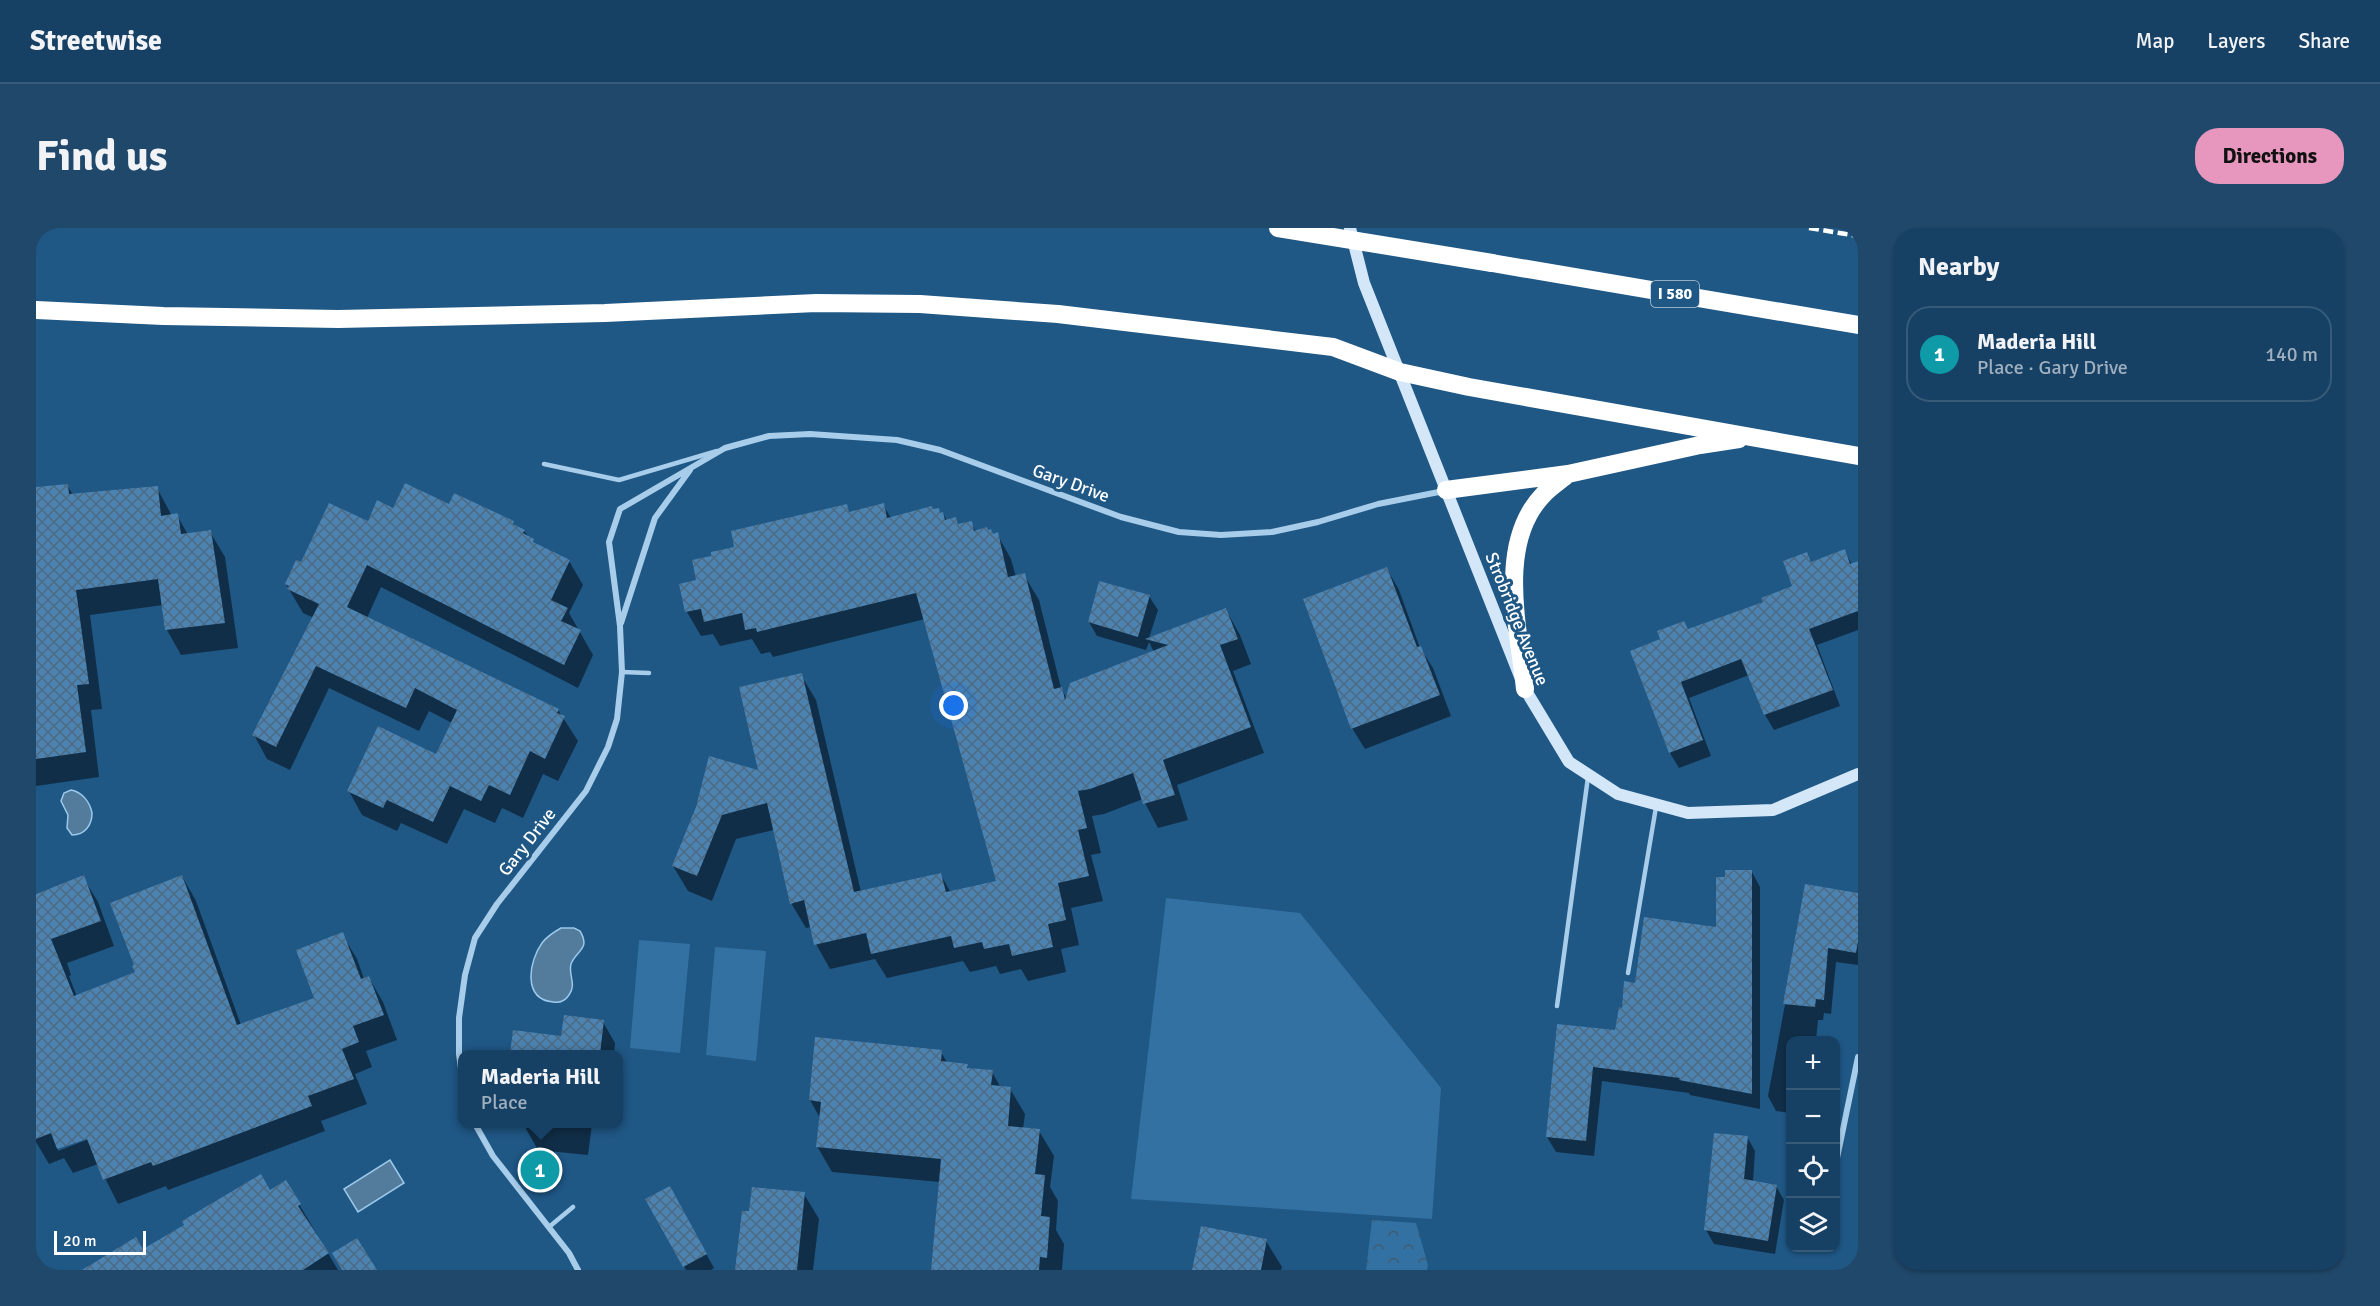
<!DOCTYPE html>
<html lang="en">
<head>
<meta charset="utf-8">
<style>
	body { margin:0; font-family:Signika,sans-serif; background:#20486a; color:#f1f3f6 }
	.controls { position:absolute; right:18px; bottom:18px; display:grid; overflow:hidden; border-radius:12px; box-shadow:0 2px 4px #0004 }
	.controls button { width:54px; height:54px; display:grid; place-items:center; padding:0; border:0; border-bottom:2px solid #365a78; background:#174164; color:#f1f3f6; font:30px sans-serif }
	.scale { position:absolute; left:18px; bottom:15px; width:92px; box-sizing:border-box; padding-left:6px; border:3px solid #fff; border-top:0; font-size:16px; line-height:21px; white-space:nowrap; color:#fff; -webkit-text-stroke:4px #1f5785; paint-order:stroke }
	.you { position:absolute; left:918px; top:478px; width:21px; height:21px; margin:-15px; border:4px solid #fff; border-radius:50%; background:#1a73e8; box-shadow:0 0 0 9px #1a73e833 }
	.badge { display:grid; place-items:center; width:39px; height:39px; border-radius:50%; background:#e797bd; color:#fff; font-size:20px; font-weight:700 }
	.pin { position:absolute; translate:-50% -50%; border:3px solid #fff; box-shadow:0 2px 6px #0006 }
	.popup { position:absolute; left:422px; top:822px; width:165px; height:78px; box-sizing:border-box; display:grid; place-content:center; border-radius:12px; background:#174164; filter:drop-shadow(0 2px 4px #0005); font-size:20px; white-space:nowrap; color:#9eafbf }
	.popup b { font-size:22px; color:#f1f3f6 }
	.popup::after { content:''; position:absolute; left:50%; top:100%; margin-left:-12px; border:12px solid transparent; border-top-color:#174164 }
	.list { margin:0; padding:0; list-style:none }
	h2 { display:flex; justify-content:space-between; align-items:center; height:78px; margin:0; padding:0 24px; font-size:26px }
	h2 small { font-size:20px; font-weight:400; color:#9eafbf }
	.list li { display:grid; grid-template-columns:39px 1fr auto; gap:18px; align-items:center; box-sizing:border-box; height:96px; margin:0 12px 12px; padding:0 12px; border:2px solid #365a78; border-radius:24px }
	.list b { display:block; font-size:22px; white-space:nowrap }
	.list p { margin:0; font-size:20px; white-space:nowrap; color:#9eafbf }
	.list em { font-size:20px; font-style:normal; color:#9eafbf }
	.icon { flex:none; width:33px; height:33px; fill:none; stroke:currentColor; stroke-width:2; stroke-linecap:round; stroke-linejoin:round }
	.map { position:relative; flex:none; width:1822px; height:1042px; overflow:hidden; border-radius:24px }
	header { display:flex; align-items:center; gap:36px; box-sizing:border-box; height:84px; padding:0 30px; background:#174164; border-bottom:2px solid #365a78 }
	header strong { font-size:28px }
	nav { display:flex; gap:33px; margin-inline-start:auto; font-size:21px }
	.intro { display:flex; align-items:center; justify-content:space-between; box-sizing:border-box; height:144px; padding:0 36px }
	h1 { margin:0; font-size:42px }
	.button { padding:15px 27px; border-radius:24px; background:#e797bd; color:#111; font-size:21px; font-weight:700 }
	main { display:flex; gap:36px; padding:0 36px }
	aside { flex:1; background:#174164; border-radius:24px; box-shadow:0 2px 4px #0004 }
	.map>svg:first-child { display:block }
	.forest { fill:url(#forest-crowns) }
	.pitch { fill:#3371a2 }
	.water { fill:#537b9b; stroke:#9bc9eb; stroke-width:1.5 }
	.shadow { fill:#0007; fill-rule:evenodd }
	.building { fill:url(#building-cross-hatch) }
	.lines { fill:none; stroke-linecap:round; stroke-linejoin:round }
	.lane { stroke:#a7cdea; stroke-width:4.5 }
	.street { stroke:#a7cdea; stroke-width:6 }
	.secondary { stroke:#d3e7f8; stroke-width:12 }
	.highway { stroke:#fff; stroke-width:18 }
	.rail { stroke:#fff; stroke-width:4.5; stroke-dasharray:10 4.5; stroke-linecap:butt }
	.highway-bridge { stroke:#fff; stroke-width:18 }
	.labels { text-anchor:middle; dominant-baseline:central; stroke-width:6; stroke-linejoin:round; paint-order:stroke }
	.shield { fill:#1f5785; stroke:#bccdda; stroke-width:1.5 }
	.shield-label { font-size:16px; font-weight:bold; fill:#fff }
	.street-label { font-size:18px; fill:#fff; stroke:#1f5785 }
</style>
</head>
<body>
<header>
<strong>Streetwise</strong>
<nav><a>Map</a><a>Layers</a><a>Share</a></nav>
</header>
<div class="intro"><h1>Find us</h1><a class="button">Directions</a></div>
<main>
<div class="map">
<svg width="1822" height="1042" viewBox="0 0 1822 1042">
	<defs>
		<pattern id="forest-crowns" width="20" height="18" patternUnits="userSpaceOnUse" patternTransform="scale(1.5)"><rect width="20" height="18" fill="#3371a2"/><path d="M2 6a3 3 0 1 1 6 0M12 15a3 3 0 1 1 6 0" fill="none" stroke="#425b6e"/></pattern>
		<pattern id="building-cross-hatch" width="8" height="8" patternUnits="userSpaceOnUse" patternTransform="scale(1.5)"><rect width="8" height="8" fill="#4c83b0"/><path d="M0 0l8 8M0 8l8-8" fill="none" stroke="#4c6a83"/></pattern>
	</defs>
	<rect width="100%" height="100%" fill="#1f5785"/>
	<!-- forest -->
	<path class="forest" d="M1336 992 1380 995 1392 1037 1391 1042H1330Z"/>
	<!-- pitch -->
	<path class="pitch" d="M1130 670 1264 685 1405 860 1396 991 1095 971Z
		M603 712 654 716 644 825 594 820Z
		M679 719 730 723 720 833 670 827Z"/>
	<!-- water -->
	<path class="water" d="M35 562C46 564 54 574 56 585 56 597 49 607 36 607L31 600 32 587 25 573 28 565Z
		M525 700H538L544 703C555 722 540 722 535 736 532 747 541 756 533 767 529 773 523 775 517 774 486 771 493 733 506 715 511 708 518 704 525 700Z
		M354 932 368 955 322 984 308 961Z"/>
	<!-- shadow -->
	<path class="shadow" d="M31 257 37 267 121 260 136 288 141 287 152 307 174 304 189 329 202 420 145 427 131 402 127 377 54 387 66 481 55 482 63 549 0 558V261Z
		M847 277 855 290 907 285 911 293 920 291 923 297 935 295 940 304 957 307 961 306 975 331 980 349 988 347 1003 372 1025 460 1031 471 1118 424 1113 414 1110 422 1061 408 1053 394 1113 368 1122 382 1113 410 1190 382 1204 407 1215 436 1197 443 1228 525 1141 557 1152 592 1122 600 1107 571 1068 586 1056 588 1065 625 1055 627 1067 673 1035 680 1043 717 1025 721 1030 744 992 753 985 741 964 746 960 738 934 744 927 733 851 750 839 731 794 741 780 716 775 699 770 700 755 675 738 602 700 611 676 673 652 663 637 638 724 544 765 447 780 472 825 664 905 647 915 665 962 654 889 391 737 429 734 424 725 426 716 411 684 418 677 406 665 408 651 384 662 353 677 329 810 278 814 285Z
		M414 278 477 295 480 299 488 303 500 317 533 333 547 357 533 385 557 427 542 460 345 359 331 390 522 482 542 513 522 553 507 546 487 590 466 580 459 595 428 581 411 616 365 595 361 603 326 587 313 563 401 528 416 495 393 483 383 503 293 460 254 542 231 531 218 507 278 390 267 385 250 356 265 336 358 282Z
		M1809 323 1816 337 1822 334V402L1781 417 1804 478 1738 502 1729 487 1713 447 1653 470 1675 528 1643 540 1634 525 1596 424 1729 375 1758 359 1771 326 1776 335Z
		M1351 341 1363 362 1384 420 1397 440 1415 488 1329 521 1316 500Z
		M1716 644 1724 659V881L1654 867 1653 865 1566 853 1558 928 1520 924 1511 909 1523 798 1581 804 1587 781 1601 756 1682 700Z
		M146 648 160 673 205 797 280 771 306 706 321 731 328 751 333 750 347 774 361 812 330 823 336 839 319 846 331 876 285 893 289 903 132 962 130 958 82 976 62 936 37 945 28 930 13 936 0 914V666L47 649 62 674 78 718 31 735 35 747 33 748 41 769 101 745ZM57 907 58 909 22 923V919Z
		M1771 658 1822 667V737L1800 734 1795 786 1788 785 1787 792H1782L1780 812H1754V885L1740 883 1732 868Z
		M567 794 579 815 578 826H476L479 803 527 809Z
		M905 824 912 836 931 838 933 842 956 844 965 860 974 861 989 886 987 901 1003 903 1018 928 1014 959 1022 973 1020 1002 1028 1016 1026 1042H896L904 954 796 944 781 918 784 890 774 872Z
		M490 896H556L552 927 502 922 490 901Z
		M1711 909 1719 923 1717 954 1740 958 1748 972 1739 1026 1678 1016 1670 1002Z
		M250 954 302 1042H76L107 1023 233 964Z
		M633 960 678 1040 675 1042H650L611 972Z
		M768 966 783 991 777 1042H701L715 985Z
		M1230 1013 1246 1039 1245 1042H1157Z"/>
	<!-- building -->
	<path class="building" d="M369 255 413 276 418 265 478 293 477 296 489 302 487 305 498 311 497 314 534 332 515 372 532 380 525 393 545 402 528 437 331 337 311 379 523 481 521 485 529 488 509 531 494 523 474 567 453 557 445 573 414 558 397 594 351 572 347 580 311 563 342 498 400 526 421 482 379 460 370 480 280 438 240 519 216 507 283 376 251 361 253 358 249 356 260 332 265 334 293 275 332 293 341 272 357 280Z
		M32 256 33 266 122 258 125 288 142 285 145 306 175 302 189 395 129 402 122 351 40 362 53 456 41 457 50 524 0 531V259Z
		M848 275 851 290 896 278 897 281 903 280 904 285 907 284 909 292 920 289 922 296 936 293 938 303 951 299 952 302 955 301 957 306 962 304 972 349 989 345 1018 461 1026 459 1029 472 1034 455 1132 417 1109 411 1190 380 1202 411 1184 417 1215 499 1127 532 1139 567 1107 576 1097 545 1054 561 1042 563 1051 600 1042 602 1053 648 1022 655 1030 692 1012 696 1017 719 976 728 973 716 948 721 946 714 918 720 915 708 835 726 830 705 778 717 768 672 754 676 731 575 686 587 661 648 636 638 660 579 673 528 722 542 703 459 766 445 818 664 905 645 910 664 960 653 880 365 721 404 720 400 709 402 706 385 668 394 665 381 649 384 643 356 660 352 656 332 675 328V324L698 319 695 303 811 276 813 284Z
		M1809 321 1814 336 1822 333V383L1773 401 1797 462 1728 487 1705 431 1645 454 1667 512 1633 525 1594 423 1624 411 1621 403 1648 393 1652 401 1727 374 1725 370 1756 358 1747 333 1771 324 1775 334Z
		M1351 339 1381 419 1385 418 1404 467 1315 501 1267 371Z
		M1063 353 1114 367 1102 409 1052 394Z
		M1689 642H1716V866L1643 852 1644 850 1557 839 1550 913 1510 909 1521 796 1579 802 1583 779 1586 780 1588 753 1599 755 1608 689 1680 699V649H1689Z
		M48 647 65 693 15 711 38 768 99 744 96 738 98 737 74 675 146 647 201 797 278 770 260 722 307 704 325 751 333 748 348 787 317 798 323 814 306 821 318 851 272 868 276 878 117 938 115 934 67 952 51 911 21 921 15 905 0 911V666Z
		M1769 656 1822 665V713L1820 725 1792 720 1788 772 1780 771 1779 779 1747 776Z
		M528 787 568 792 564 826H474L477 802 525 808Z
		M779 809 906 822 905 833 932 836 931 840 957 842 955 857 975 859 972 898 1004 901 999 946 1009 947 1005 988 1014 989 1011 1030 1004 1029 1003 1042H895L905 931 780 919 785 874 773 872Z
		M1678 905 1712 908 1708 951 1741 957 1732 1013 1668 1002Z
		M225 946 234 962 250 952 265 976 262 978 293 1025 267 1042H46L100 1009 107 1021 148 997 146 993Z
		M634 958 671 1026 647 1039 609 971Z
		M716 959 769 964 761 1042H699L706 983H713Z
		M1165 998 1231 1011 1225 1042H1156Z
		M321 1010 341 1042H306L296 1025Z"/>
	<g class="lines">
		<!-- lane -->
		<path class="lane" d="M508 236 583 252 681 223
			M586 444 613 445
			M1592 745 1620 579
			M1521 778 1552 549
			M513 999 537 979"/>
		<!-- street -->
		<path class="street" d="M585 395 619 290 654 242
			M426 848 423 826V790L429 747 439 710 461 676 550 563 572 519 581 491 586 444 584 398 573 314 584 281 689 220 733 208 774 206 861 212 904 222 1085 289 1143 304 1185 307 1236 304 1282 294 1342 276 1408 263
			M439 896 457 928 533 1025 542 1042
			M1800 935 1822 829"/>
		<!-- secondary -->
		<path class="secondary" d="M1314 0 1328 55 1489 461 1533 534 1582 566 1652 585 1737 582 1822 546"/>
		<!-- highway -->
		<path class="highway" d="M1456 35 1822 97
			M0 82 127 88 302 91 569 85 780 75 884 76 1022 86 1297 119 1364 144 1433 159 1822 228
			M1410 262 1532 246 1664 217 1703 211
			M1489 461C1483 401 1460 316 1507 267 1514 259 1524 253 1532 246"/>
		<!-- rail -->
		<path class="rail" d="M1773 0 1822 8"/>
		<!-- highway-bridge -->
		<path class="highway-bridge" d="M1242 0 1456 35"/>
	</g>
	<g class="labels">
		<!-- shield labels -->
		<rect class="shield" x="1615" y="53" width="48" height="26" rx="4.5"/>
		<g class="shield-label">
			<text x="1639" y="66">I 580</text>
		</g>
		<!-- street labels -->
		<g class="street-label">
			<text transform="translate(1035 255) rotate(20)">Gary Drive</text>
			<text transform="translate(1481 391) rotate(68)">Strobridge Avenue</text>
			<text transform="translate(491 614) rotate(-52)">Gary Drive</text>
		</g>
	</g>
</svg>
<div class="controls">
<button>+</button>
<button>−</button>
<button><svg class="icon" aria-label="locate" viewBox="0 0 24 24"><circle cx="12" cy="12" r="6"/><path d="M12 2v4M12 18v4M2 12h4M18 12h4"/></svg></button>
<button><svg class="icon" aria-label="layers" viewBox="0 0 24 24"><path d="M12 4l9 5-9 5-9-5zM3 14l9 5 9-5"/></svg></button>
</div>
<div class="scale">20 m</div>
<div class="you"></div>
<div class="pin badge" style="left:504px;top:942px;background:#0f9aa8">1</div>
<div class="popup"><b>Maderia Hill</b>Place</div>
</div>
<aside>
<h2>Nearby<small></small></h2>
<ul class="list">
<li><span class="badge" style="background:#0f9aa8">1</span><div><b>Maderia Hill</b><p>Place · Gary Drive</p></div><em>140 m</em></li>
</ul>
</aside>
</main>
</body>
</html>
